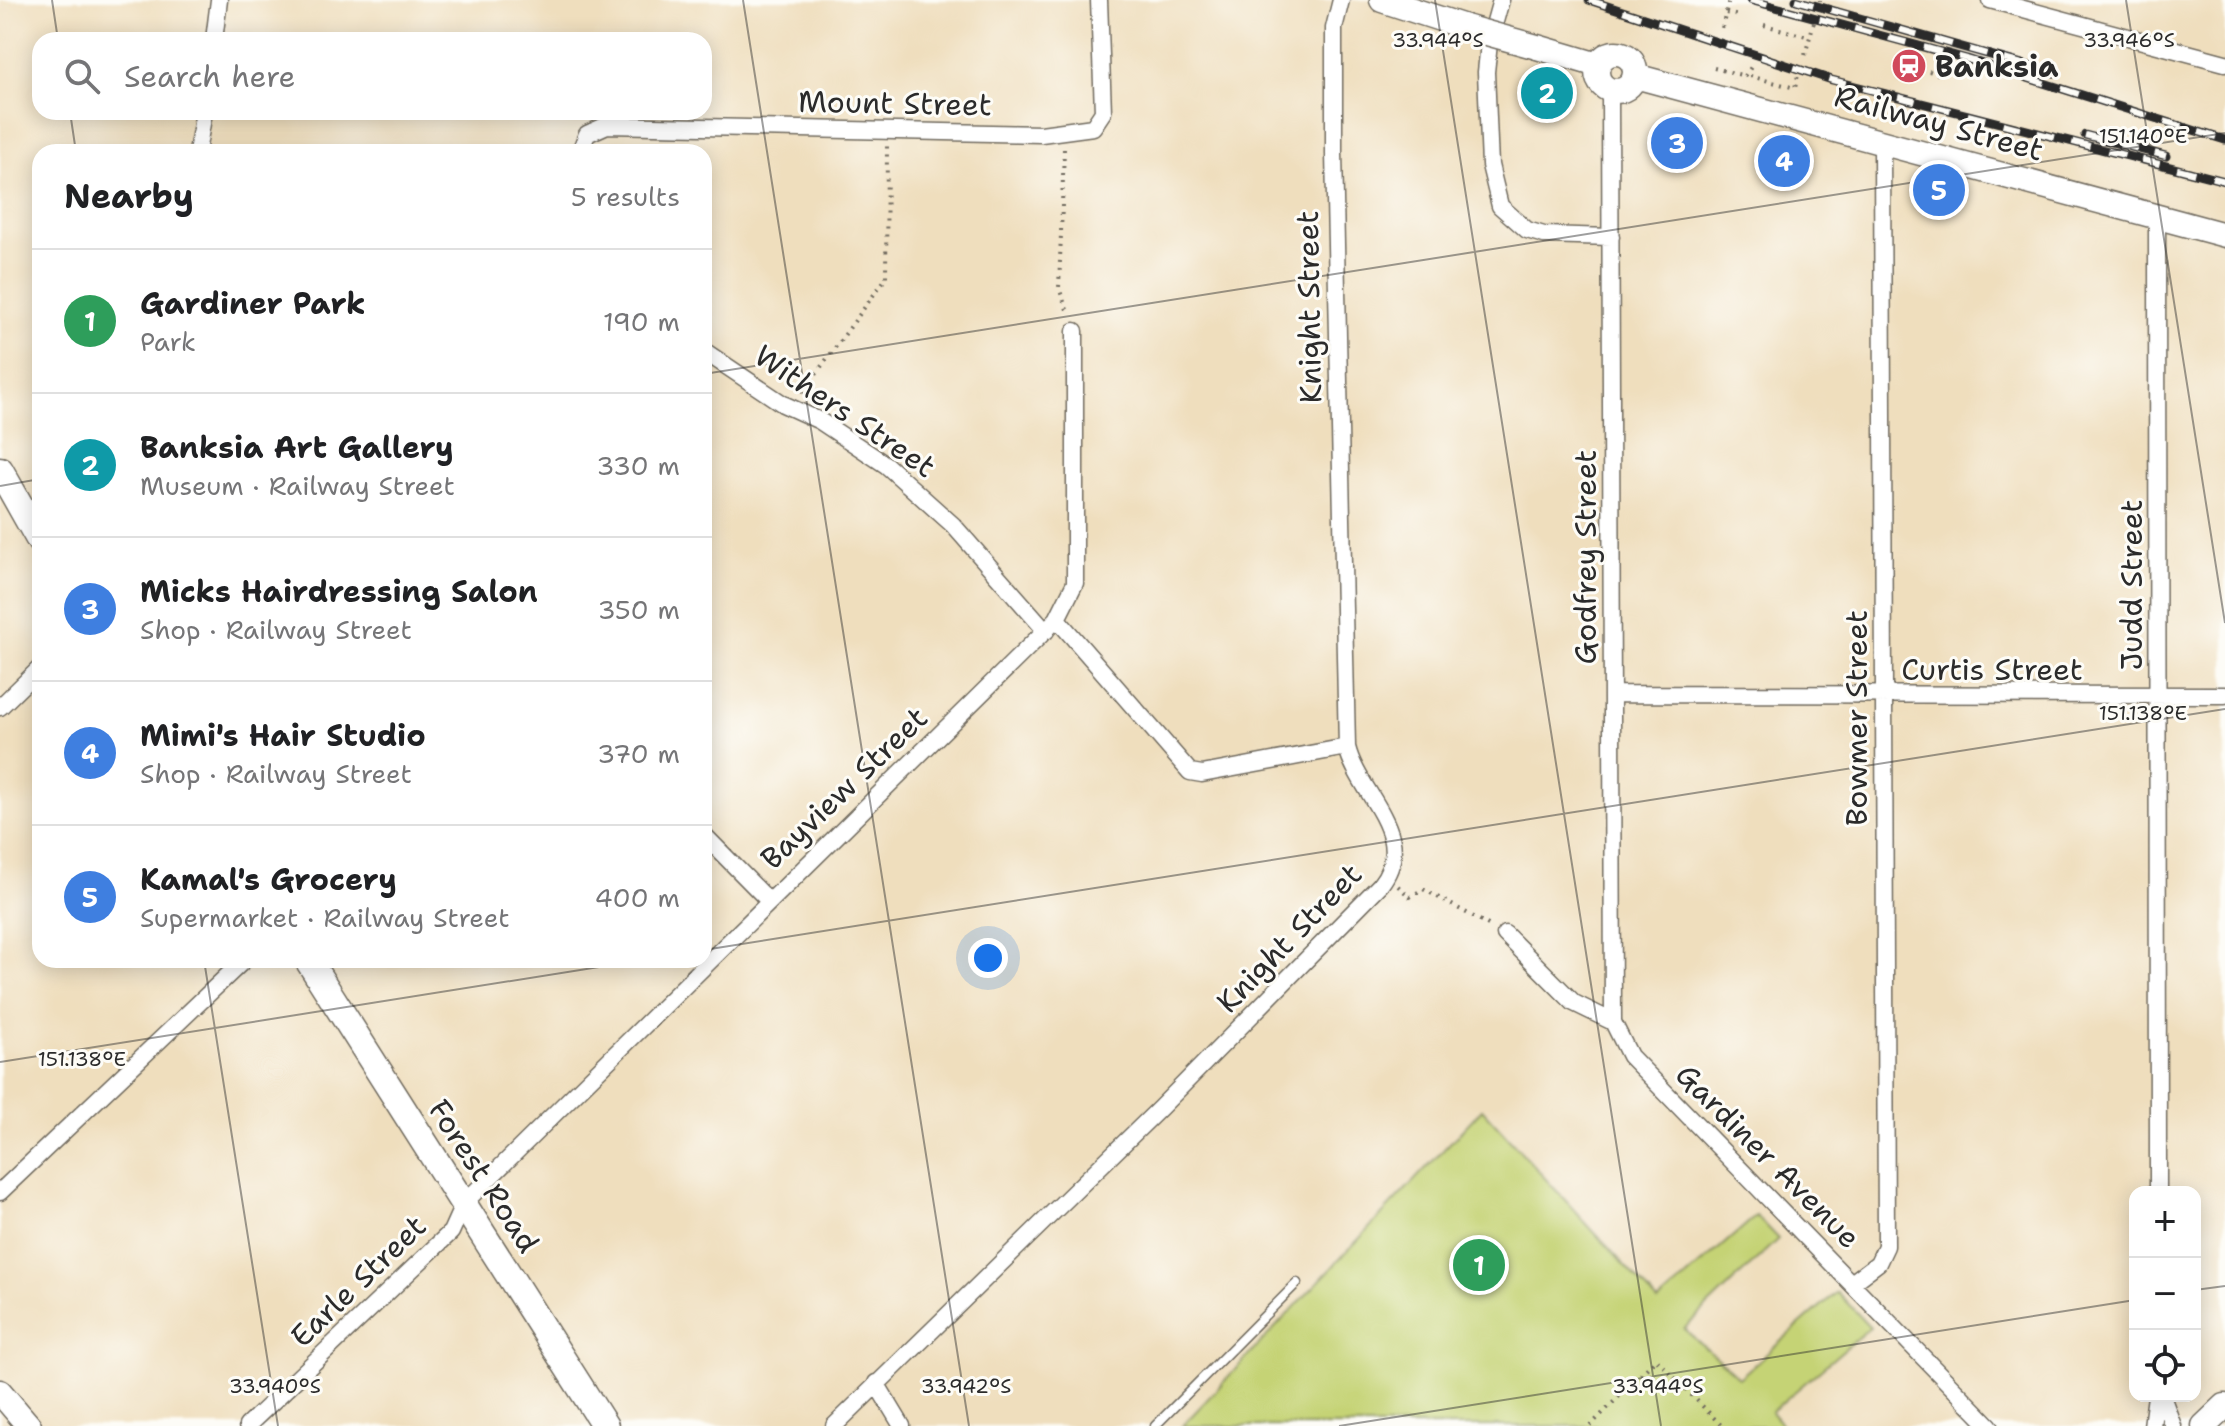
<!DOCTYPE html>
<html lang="en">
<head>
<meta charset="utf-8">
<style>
	body { margin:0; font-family:"Shantell Sans",sans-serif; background:#f6f6f6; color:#202124 }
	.controls { position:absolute; right:24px; bottom:24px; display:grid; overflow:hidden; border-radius:16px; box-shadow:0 4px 20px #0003 }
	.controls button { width:72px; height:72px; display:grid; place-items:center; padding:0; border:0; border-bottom:2px solid #e0e0e0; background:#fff; color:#202124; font:40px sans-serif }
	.you { position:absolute; left:988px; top:958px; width:28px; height:28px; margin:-20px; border:6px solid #fff; border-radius:50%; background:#1a73e8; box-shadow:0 0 0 12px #1a73e833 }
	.badge { display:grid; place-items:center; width:52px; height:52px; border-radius:50%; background:#1a73e8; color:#fff; font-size:26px; font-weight:700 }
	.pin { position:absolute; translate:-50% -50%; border:4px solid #fff; box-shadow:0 2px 8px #0006 }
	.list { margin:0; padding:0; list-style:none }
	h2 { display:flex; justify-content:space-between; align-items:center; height:104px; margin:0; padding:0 32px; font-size:34px }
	h2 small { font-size:26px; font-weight:400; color:#757577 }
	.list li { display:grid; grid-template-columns:52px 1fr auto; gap:24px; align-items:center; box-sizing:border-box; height:144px; padding:0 32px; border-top:2px solid #e0e0e0 }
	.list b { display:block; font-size:30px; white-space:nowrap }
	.list p { margin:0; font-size:26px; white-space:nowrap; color:#757577 }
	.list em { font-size:26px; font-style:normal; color:#757577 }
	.icon { flex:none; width:44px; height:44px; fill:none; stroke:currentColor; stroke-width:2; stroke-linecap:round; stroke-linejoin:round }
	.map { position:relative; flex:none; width:2225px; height:1426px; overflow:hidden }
	.search { position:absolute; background:#fff; box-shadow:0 4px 20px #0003; left:32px; top:32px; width:680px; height:88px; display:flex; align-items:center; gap:20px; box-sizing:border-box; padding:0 28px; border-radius:24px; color:#757577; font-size:30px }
	.panel { position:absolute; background:#fff; box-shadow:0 4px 20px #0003; left:32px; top:144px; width:680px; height:824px; border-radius:24px }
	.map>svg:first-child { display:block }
	.green { fill:#c5d375; stroke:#787f50; stroke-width:2 }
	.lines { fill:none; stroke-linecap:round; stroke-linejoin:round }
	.lane-casing { stroke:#706a5e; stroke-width:11 }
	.street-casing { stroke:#706a5e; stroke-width:19 }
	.secondary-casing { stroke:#706a5e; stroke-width:27 }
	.primary-casing { stroke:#706a5e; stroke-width:29 }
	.path { stroke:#706a5e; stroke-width:4; stroke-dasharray:2 6; stroke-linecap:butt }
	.lane { stroke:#fff; stroke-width:8 }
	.street { stroke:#fff; stroke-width:16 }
	.secondary { stroke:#fff; stroke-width:24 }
	.primary { stroke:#fff; stroke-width:26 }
	.rail-casing { stroke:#2b2b2b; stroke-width:9 }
	.rail { stroke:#fdfcf7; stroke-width:6; stroke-dasharray:18; stroke-linecap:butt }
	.secondary-bridge-casing { stroke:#706a5e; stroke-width:27; stroke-linecap:butt }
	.secondary-bridge { stroke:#fff; stroke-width:24 }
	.ticks { fill:none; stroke:#2b2b2b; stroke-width:2; stroke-opacity:0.45 }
	.labels { text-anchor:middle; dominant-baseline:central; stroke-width:6; stroke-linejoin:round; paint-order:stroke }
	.poi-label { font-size:30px; font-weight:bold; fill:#2b2b2b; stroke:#fdfcf7; text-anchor:start }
	.street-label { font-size:30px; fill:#2b2b2b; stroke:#fdfcf7 }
	.ticks-label { font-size:20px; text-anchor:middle; fill:#2b2b2b; stroke:#fdfcf7; stroke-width:6; stroke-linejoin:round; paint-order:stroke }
</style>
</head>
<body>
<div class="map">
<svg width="2225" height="1426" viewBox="0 0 2225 1426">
	<rect width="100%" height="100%" fill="#fdfcf7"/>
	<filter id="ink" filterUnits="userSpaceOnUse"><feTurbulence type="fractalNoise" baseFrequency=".0125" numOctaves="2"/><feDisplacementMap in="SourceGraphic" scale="16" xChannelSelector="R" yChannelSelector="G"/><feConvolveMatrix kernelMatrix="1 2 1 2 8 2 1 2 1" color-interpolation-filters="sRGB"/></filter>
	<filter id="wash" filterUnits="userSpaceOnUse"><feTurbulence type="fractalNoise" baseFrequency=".006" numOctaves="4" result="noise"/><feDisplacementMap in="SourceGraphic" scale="32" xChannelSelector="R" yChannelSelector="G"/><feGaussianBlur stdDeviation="1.8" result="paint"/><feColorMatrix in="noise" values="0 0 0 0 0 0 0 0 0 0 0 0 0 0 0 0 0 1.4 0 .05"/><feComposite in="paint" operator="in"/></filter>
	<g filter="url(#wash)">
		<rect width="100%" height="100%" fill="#efdebd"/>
		<!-- green -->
		<path class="green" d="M1482 1109 1658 1302 1756 1216 1778 1239 1684 1329 1739 1378 1837 1292 1870 1327 1771 1412 1783 1426H1182Z"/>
	</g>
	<g filter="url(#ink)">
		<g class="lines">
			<defs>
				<path id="lane" d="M1155 1426 1297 1283"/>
				<path id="street" d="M1501 0 1489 43 1486 72 1490 165 1500 206 1527 230 1544 235 1611 237
					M1990 0 2225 63
					M214 40 219 0
					M1610 91 1613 1022
					M197 152 204 112
					M580 152 587 134 607 125 1041 134 1093 127 1103 112 1099 0
					M2157 217 2158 1192
					M704 351 783 404 820 421 886 465 953 525 1046 631
					M1057 619 1190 772 1202 774 1347 747
					M1614 694 2225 695
					M0 707 40 668
					M704 835 769 901
					M1505 934 1574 1003 1613 1022 1630 1056 1990 1426
					M0 1192 244 960
					M1853 1282 1878 1263 1886 1246 1882 140
					M876 1383 902 1426
					M2162 1396 2173 1426
					M247 1426 451 1232 464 1203 1057 619 1075 583V331
					M834 1426 1160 1108 1380 885C1419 836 1358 794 1347 747L1334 153V28L1341 0
					M2152 1426 2156 1396"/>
				<path id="secondary" d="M1382 0 1465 27
					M1537 47 1598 65
					M1597 72a19 19 0 1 1 38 0a19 19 0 1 1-38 0Z
					M1635 76 2225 235
					M0 1392 29 1426
					M2204 1426 2225 1406"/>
				<path id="primary" d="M0 470 40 541
					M308 960 605 1426"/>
			</defs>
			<!-- lane casing -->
			<use href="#lane" class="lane-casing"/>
			<!-- street casing -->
			<use href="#street" class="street-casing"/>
			<!-- secondary casing -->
			<use href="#secondary" class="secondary-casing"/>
			<!-- primary casing -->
			<use href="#primary" class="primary-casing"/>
			<!-- path -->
			<path class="path" d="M1820 1V0
				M1726 13 1739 16
				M1764 25 1810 37
				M1722 28 1729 0
				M1805 55 1814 22
				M1714 68 1745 76 1753 64
				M1929 71 1941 75
				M1750 76 1795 88 1798 75
				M1064 149 1059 288 1069 315
				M802 393 886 278 887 146
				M1398 886 1410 897 1423 889 1492 927
				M1590 1426 1656 1359 1722 1426"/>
			<!-- lane -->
			<use href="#lane" class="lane"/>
			<!-- street -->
			<use href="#street" class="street"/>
			<!-- secondary -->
			<use href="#secondary" class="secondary"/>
			<!-- primary -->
			<use href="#primary" class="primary"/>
			<defs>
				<path id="rail" d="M1589 0 1832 80 2225 181
					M1750 0 1967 59 2225 140
					M1796 0 2054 73
					M2085 135 2166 156"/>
			</defs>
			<!-- rail casing -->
			<use href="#rail" class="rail-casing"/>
			<!-- rail -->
			<use href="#rail" class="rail"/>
			<defs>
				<path id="secondary-bridge" d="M1465 27 1537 47"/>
			</defs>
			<!-- secondary-bridge casing -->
			<use href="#secondary-bridge" class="secondary-bridge-casing"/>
			<!-- secondary-bridge -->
			<use href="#secondary-bridge" class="secondary-bridge"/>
		</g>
	</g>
	<!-- ticks -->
	<path class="ticks" d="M52 0 58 40M743 0 969 1426M1435 0 1661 1426M2126 0 2225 623M70 112 76 152M704 374 2225 133M0 486 40 479M704 950 2225 709M204 960 278 1426M0 1062 643 960M2195 1290 2225 1286M1339 1426 2135 1300"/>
	<!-- icons -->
	<defs>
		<symbol id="station-disc" viewBox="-11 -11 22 22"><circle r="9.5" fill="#d1495b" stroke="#fdfcf7"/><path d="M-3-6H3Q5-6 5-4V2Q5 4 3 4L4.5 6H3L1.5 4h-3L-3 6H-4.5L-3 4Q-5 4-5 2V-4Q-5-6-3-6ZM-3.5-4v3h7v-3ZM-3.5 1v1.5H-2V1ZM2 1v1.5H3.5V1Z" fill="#fff"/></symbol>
	</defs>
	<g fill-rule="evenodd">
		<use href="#station-disc" x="1889" y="46" width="40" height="40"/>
	</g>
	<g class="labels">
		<!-- poi labels -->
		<g class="poi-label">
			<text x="1935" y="66">Banksia</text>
		</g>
		<!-- street labels -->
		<g class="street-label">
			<text transform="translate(895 103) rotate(1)">Mount Street</text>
			<text transform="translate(1939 123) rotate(15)">Railway Street</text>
			<text transform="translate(1309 307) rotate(-91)">Knight Street</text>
			<text transform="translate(845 411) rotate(34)">Withers Street</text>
			<text transform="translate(1585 557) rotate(-90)">Godfrey Street</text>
			<text transform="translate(2131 585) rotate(-90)">Judd Street</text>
			<text x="1992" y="669">Curtis Street</text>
			<text transform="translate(1856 718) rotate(-90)">Bowmer Street</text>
			<text transform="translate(844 788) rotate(-44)">Bayview Street</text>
			<text transform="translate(1289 938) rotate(-46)">Knight Street</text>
			<text transform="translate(1768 1156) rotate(45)">Gardiner Avenue</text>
			<text transform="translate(484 1176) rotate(57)">Forest Road</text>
			<text transform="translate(358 1281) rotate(-44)">Earle Street</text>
		</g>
	</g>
	<g class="ticks-label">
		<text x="1438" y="47">33.944°S</text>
		<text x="2129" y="47">33.946°S</text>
		<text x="2143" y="143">151.140°E</text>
		<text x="2143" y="720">151.138°E</text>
		<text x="82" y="1066">151.138°E</text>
		<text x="275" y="1393">33.940°S</text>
		<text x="966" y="1393">33.942°S</text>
		<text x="1658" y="1393">33.944°S</text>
	</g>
</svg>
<div class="controls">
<button>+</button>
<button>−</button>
<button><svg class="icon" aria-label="locate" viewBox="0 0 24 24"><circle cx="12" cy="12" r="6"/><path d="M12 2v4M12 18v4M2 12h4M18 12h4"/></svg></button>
</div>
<div class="you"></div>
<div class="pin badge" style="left:1479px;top:1265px;background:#2e9e5b">1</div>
<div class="pin badge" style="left:1547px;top:93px;background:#0f9aa8">2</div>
<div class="pin badge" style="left:1677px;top:143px;background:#3f7fe0">3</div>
<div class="pin badge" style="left:1784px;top:161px;background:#3f7fe0">4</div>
<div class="pin badge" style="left:1939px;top:190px;background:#3f7fe0">5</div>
<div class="search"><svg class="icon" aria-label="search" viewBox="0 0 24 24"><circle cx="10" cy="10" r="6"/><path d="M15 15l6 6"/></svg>Search here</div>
<section class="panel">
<h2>Nearby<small>5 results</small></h2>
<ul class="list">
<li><span class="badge" style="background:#2e9e5b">1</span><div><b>Gardiner Park</b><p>Park</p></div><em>190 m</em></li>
<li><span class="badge" style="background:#0f9aa8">2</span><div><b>Banksia Art Gallery</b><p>Museum · Railway Street</p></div><em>330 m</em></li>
<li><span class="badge" style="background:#3f7fe0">3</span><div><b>Micks Hairdressing Salon</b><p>Shop · Railway Street</p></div><em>350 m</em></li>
<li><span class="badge" style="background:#3f7fe0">4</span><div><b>Mimi's Hair Studio</b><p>Shop · Railway Street</p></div><em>370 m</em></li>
<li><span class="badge" style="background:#3f7fe0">5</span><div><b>Kamal's Grocery</b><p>Supermarket · Railway Street</p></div><em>400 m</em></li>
</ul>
</section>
</div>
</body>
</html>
